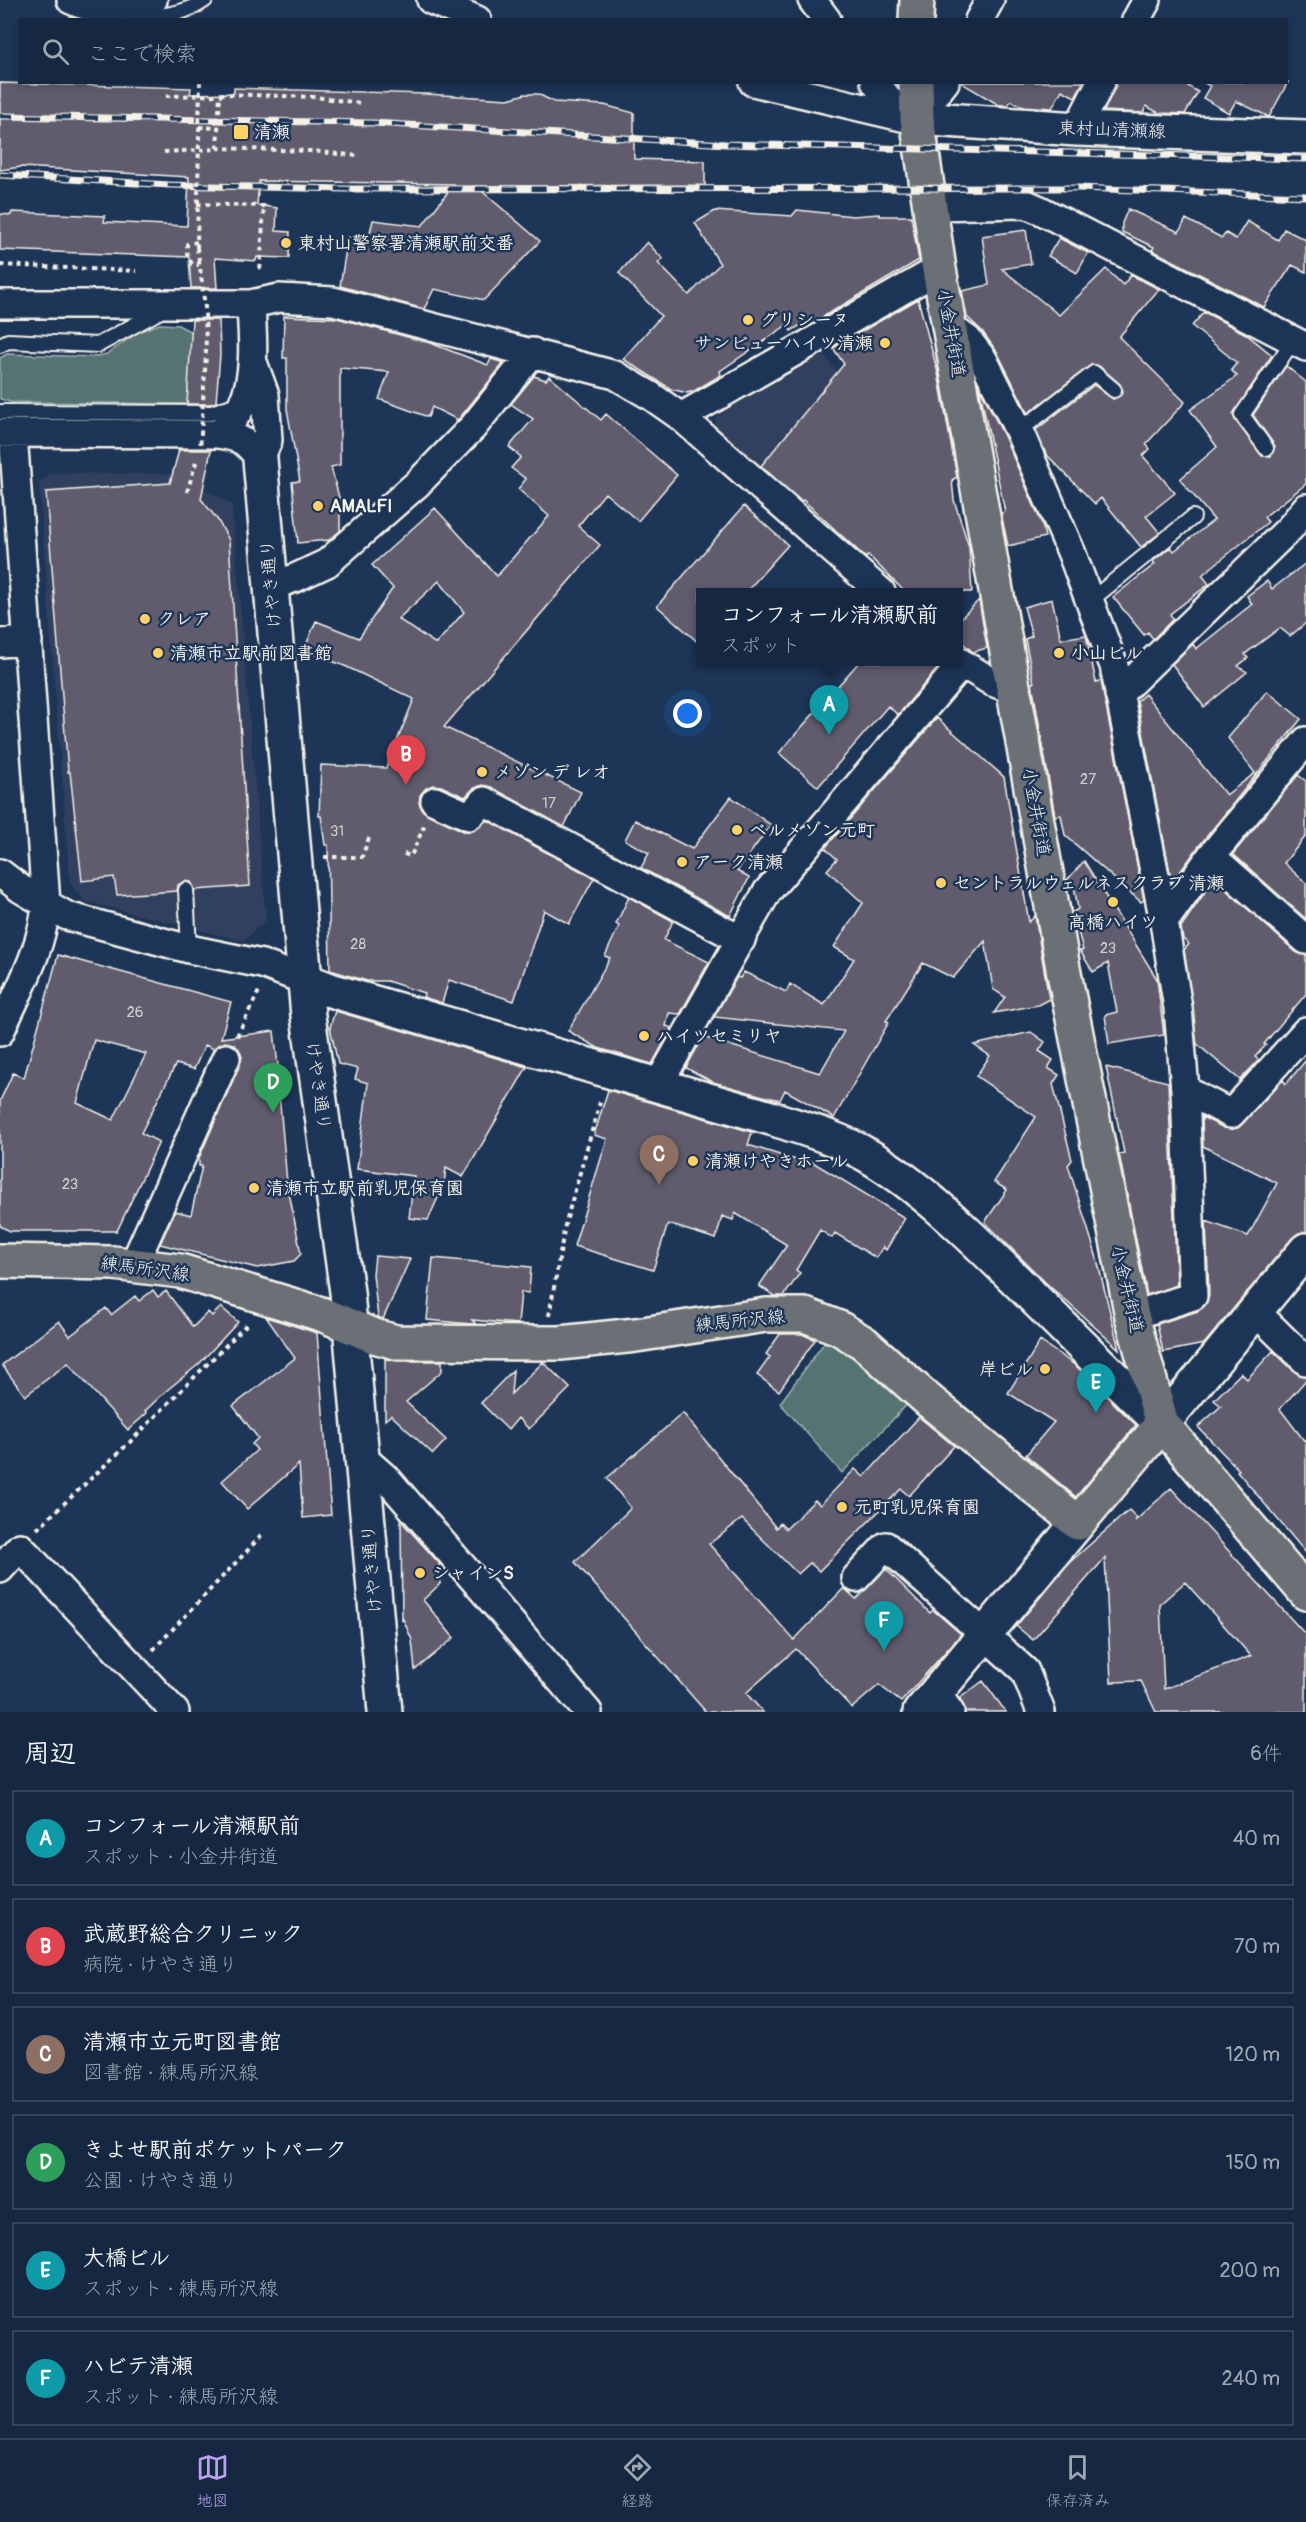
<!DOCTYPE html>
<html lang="ja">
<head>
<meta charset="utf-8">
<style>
	body { margin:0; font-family:Pangolin,"Klee One",sans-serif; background:#23344c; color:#f1f3f6 }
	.you { position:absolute; left:688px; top:714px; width:21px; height:21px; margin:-15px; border:4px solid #fff; border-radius:50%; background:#1a73e8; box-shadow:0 0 0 9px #1a73e833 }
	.badge { display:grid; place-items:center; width:39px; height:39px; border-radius:50%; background:#bca0f2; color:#fff; font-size:20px; font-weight:700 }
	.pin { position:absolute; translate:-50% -50px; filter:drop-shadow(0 2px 3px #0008) }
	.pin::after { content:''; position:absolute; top:32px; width:21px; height:18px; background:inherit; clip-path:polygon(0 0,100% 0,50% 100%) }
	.popup { position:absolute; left:696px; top:588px; width:267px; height:78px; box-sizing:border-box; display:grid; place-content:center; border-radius:0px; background:#162841; filter:drop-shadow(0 2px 4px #0005); font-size:20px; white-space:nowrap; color:#9ea6b1 }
	.popup b { font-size:22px; color:#f1f3f6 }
	.popup::after { content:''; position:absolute; left:50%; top:100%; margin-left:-12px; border:12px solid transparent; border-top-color:#162841 }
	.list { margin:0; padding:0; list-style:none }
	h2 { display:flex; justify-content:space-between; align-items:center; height:78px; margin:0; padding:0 24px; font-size:26px }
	h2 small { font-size:20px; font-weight:400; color:#9ea6b1 }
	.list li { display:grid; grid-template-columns:39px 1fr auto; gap:18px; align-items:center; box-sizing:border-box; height:96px; margin:0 12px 12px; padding:0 12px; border:2px solid #35445a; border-radius:0px }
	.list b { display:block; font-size:22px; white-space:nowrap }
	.list p { margin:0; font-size:20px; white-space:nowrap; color:#9ea6b1 }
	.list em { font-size:20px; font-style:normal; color:#9ea6b1 }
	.icon { flex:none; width:33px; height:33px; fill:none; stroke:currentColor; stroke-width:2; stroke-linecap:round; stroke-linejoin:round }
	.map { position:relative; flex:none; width:1306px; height:1712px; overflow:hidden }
	.search { position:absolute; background:#162841; box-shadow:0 3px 9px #0003; left:18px; right:18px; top:18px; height:66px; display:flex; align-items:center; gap:15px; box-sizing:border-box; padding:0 21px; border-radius:0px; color:#9ea6b1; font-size:22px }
	.sheet { height:726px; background:#162841 }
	nav { display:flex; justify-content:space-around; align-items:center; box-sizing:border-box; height:84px; border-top:2px solid #35445a; background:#162841; font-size:16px; color:#9ea6b1 }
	nav a { display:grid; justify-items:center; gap:3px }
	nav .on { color:#bca0f2 }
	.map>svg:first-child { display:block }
	.built { fill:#31415e }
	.green { fill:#547372; stroke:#a4b2ad; stroke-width:1.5 }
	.building { fill:#605c6e; stroke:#f4f1e8; stroke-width:1.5; fill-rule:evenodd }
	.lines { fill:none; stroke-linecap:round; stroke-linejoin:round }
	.service-casing { stroke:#f4f1e8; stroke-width:18 }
	.minor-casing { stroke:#f4f1e8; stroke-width:32 }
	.tertiary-casing { stroke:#f4f1e8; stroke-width:38 }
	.secondary-casing { stroke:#f4f1e8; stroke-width:38 }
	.primary-casing { stroke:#f4f1e8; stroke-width:38 }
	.path { stroke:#f4f1e8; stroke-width:4; stroke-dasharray:4.5 4.5; stroke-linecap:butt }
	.service { stroke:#1d3557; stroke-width:14 }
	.minor { stroke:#1d3557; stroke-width:27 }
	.tertiary { stroke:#1d3557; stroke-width:33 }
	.secondary { stroke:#1d3557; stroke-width:33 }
	.primary { stroke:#6b6f74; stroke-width:33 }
	.rail-casing { stroke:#f4f1e8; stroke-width:7 }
	.rail { stroke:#1d3557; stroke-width:4.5; stroke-dasharray:14; stroke-linecap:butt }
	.path-bridge { stroke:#f4f1e8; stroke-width:4; stroke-dasharray:4.5 4.5; stroke-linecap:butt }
	.poi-dot { fill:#ffd166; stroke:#1d3557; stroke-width:2 }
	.labels { text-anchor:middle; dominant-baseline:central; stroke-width:5; stroke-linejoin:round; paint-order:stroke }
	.number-label { font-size:15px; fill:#cfccca }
	.street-label { font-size:18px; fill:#f4f1e8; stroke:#1d3557 }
	.poi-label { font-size:18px; font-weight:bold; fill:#f4f1e8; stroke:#1d3557; text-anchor:start }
</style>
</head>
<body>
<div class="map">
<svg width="1306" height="1712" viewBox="0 0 1306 1712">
	<rect width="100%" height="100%" fill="#1d3557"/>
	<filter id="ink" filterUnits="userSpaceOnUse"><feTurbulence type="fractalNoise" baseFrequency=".0167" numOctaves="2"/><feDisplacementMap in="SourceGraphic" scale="12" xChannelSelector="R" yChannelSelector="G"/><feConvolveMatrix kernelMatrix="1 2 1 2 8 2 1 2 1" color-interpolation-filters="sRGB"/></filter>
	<g filter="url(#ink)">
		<!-- built -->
		<path class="built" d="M821 351 877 424 805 507 713 431 716 417Z
			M51 473 179 474 232 505 266 920 243 941 84 901 70 883 39 484Z"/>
		<!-- green -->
		<path class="green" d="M160 324 178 325 197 335 191 404 10 402 0 399V358L7 354 94 357 107 354 140 331Z
			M832 1332 915 1396 842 1473 780 1403Z"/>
		<!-- building -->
		<path class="building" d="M960 82H1083L1075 97 1062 90 1052 108 1022 106 1011 101 1008 105H999Z
			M1117 82H1181L1198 92 1185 114 1159 113 1146 106 1143 113 1104 111Z
			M1202 82H1288L1269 117 1236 101 1229 113 1203 98 1210 86Z
			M0 83 191 88 190 94 234 93V88L426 94 508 99 525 94H538L554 102 604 105 634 113V159L705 161V185L476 186 540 241 484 300 434 289 424 309 340 286 348 237 368 240 373 220 422 226 454 184 259 181 257 205 277 208 276 231 290 232 289 258 257 257 256 261 215 258 217 288H191L189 257 0 250V214L11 215 12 212 105 216 104 222 187 226 189 177 21 167 0 170Z
			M1128 209 1179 232 1186 219 1222 238 1226 233 1236 239 1247 221 1278 240 1284 229 1306 240V272L1292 265 1264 307 1152 250 1154 247 1122 232V223Z
			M797 210 853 216 879 214 880 216H911L919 260 816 321 814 317 791 331 787 325 720 371 721 375 694 391 687 393 671 389 623 359 661 316 619 273 647 242 663 259 658 263 689 295 720 264 695 223 715 211 792 216Z
			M1026 230 1031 264 1002 269 1059 315 1106 269 1123 285 1131 275 1159 289 1119 337 1185 402 1146 444 1150 449 1143 456 1175 493 1146 516 1160 533 1141 547 1101 498 1095 504 1046 454 1036 430 1094 385 1113 399 1121 395 1123 391 1120 384 1099 366 1092 364 1028 413 997 352 982 331 967 317 962 291 989 285 982 236Z
			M1059 238 1088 253 1077 273 1048 256Z
			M918 299 938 373 957 477 952 480 954 500 969 547 972 592H905L868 555 866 558 803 500 801 501 761 466 844 364 833 348Z
			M1204 312 1246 334 1272 355 1233 414 1235 420 1262 456H1271L1275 446 1253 415 1286 366 1306 382V484L1264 517 1268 522 1202 575 1209 584 1170 614 1173 619 1153 639 1148 632 1144 635 1113 597 1155 564 1153 561 1171 547 1174 551 1214 520 1180 479 1217 447 1190 410 1237 376 1231 370 1237 363 1192 326Z
			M284 316 337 318 430 343 488 365 491 359 504 363 458 420 432 407 428 417 379 399 389 372 340 368V465L331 467 340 501V531L329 540 298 543 292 482 300 481 287 409V358H283Z
			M192 320H219L220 355 216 402 210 404H187Z
			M534 376 546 380 549 376 601 420 606 414 677 475 638 521 605 493 578 526 600 545 444 727 581 792 564 827 491 787 482 785 473 789 465 797 441 786 433 785 426 788 420 795 419 803 423 811 463 831H473L487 820 594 878 569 924 544 910 514 1001 449 980 442 1003 423 997 424 993 387 981H367L330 970 328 845H325L321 816H319L321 765 386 768 414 699 347 667 304 650 316 621 359 638 393 588 372 565 435 508 497 576 549 516 518 489 526 479 511 468 521 457 509 447 533 419 511 404ZM439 581 464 612 436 644 398 619Z
			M979 386 1005 438 1042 524 1045 537 1008 546 1001 513 1005 512Z
			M179 450H211L201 499 217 519 229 540 250 886 195 890 191 882 185 881 178 885 177 891 117 895 114 877 82 881 70 772H68L46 492 170 483Z
			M744 506 788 545 746 592H700V644L657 606Z
			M1306 563V623L1290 636 1280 628 1245 654 1248 658 1238 666 1247 672 1204 707 1172 664 1193 644 1196 649 1252 604 1247 596 1267 581 1272 589Z
			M1052 599 1061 639 1086 635 1096 682 1101 681 1144 900 1141 902 1065 835 1061 815 1055 816 1032 683H1034L1025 639 1032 636 1024 607Z
			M979 600 987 648 973 652 958 639V621Z
			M859 662H943L898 715 888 706 818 787 779 753Z
			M1267 691 1301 719 1199 846 1172 883 1137 701 1145 694 1226 795 1255 773 1228 738Z
			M937 718 1004 777 1029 922 1035 916 1049 999 1038 1005 994 1013 1005 997 993 989 985 941 953 978 923 963 886 1021 889 1022 834 1118 785 1090 780 1100 763 1096 713 1082 686 1068 703 1037 820 1073 844 1031 714 1017 737 977 740 978 744 972 786 992 790 984 824 1005 854 959 834 947 863 903 827 870 837 859 825 848Z
			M1298 775 1306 781V836L1284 863 1306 883V919L1233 854Z
			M731 797 771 825 737 871 749 878 730 916 641 868 649 853 625 840 635 820 692 849Z
			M1084 861 1157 979 1164 1035 1109 1044 1105 1015 1117 1012 1108 963 1093 972 1080 951 1083 950 1073 912 1078 909 1074 886 1067 880Z
			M1214 879 1296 952 1306 955V994L1264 1044 1266 1045 1255 1057 1259 1060 1240 1080 1197 1044 1184 950 1189 944 1183 939 1181 927Z
			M629 897 673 921 664 940 709 962 680 1014 669 1013 666 1026 672 1028 652 1064 598 1048 568 1031 610 958 605 956 619 926 616 924Z
			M58 955 231 1002 221 1038 274 1031 281 1092 279 1093 287 1182 301 1254 294 1261 257 1268 160 1244 175 1211 191 1215 202 1166H199V1158L240 1064 242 1057 239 1049 233 1044 225 1042 214 1049 205 1045 194 1069 176 1064 141 1133 159 1142 117 1231H10L0 1226V1101L13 1073 24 1078ZM94 1040 146 1054 113 1120 77 1103Z
			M335 1011 527 1067 463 1177 446 1168 444 1184 428 1220 409 1218 414 1176 357 1169 368 1083 355 1079 358 1069 338 1064 330 1027Z
			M1031 1032 1045 1042 1039 1051 1053 1060 1048 1068 1059 1075 1053 1084 1072 1160 1068 1165 1096 1255 1119 1349 1045 1282 985 1222 1007 1190 994 1182 1036 1117 976 1076 990 1056 974 1045Z
			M1306 1060V1232L1299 1233 1292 1238 1204 1344 1163 1352 1157 1324 1198 1311 1206 1304 1209 1295 1206 1221 1248 1236 1277 1183 1203 1146 1202 1117 1224 1128H1238L1283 1080 1286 1084Z
			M1106 1067 1168 1082 1177 1285 1147 1295 1119 1154 1124 1153Z
			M608 1090 752 1132 748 1145 809 1164 811 1161 905 1218 886 1250 883 1247 876 1258 835 1233 832 1238 820 1230 796 1270 800 1273 784 1296H775L759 1286 787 1245 735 1213 733 1220 722 1216 716 1239 668 1224 653 1270 574 1246 607 1139 594 1135Z
			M375 1256 410 1259 383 1319 378 1317 373 1274Z
			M433 1258 531 1267 529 1293 521 1292 518 1324 472 1320 476 1324H471L427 1320Z
			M153 1290 158 1297 166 1291 193 1327 208 1312 212 1316 221 1307 238 1322 199 1364 166 1391 145 1411 147 1413 128 1430 68 1363 25 1396 2 1365 59 1321 70 1336 106 1308 111 1315 135 1296 139 1301Z
			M266 1317 317 1333 331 1515 303 1518 299 1464 247 1509 222 1481 257 1450 252 1444 258 1438 233 1406 295 1358Z
			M780 1334H802L815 1340 779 1391 757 1375 770 1357 766 1354Z
			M1040 1341 1076 1366 1136 1425 1076 1497 1026 1455 1054 1422 1008 1393Z
			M1273 1351 1295 1372 1306 1376V1380L1280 1409 1306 1443V1553L1237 1471 1239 1470 1198 1427 1221 1406 1214 1400 1241 1373 1247 1379Z
			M385 1358 396 1361H442V1371L406 1402 446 1440 433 1454 391 1415 385 1420Z
			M543 1362 570 1388 529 1429 518 1418 508 1430 481 1403 513 1370 511 1394Z
			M683 1413 776 1528 780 1523 786 1529 815 1500 820 1505 855 1469 864 1477 919 1417 954 1446 909 1496 901 1489 819 1571 810 1563 798 1574 742 1519 709 1544 794 1640 844 1588 856 1599 886 1569 930 1613 933 1610 961 1634 901 1702 879 1685 852 1708 796 1649 746 1693 763 1712H706L575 1562 631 1508 607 1478Z
			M1171 1488 1306 1635V1712H1156L1141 1681 1111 1682 1105 1558 1033 1640 1016 1626 1069 1563 1129 1510 1137 1518 1135 1521ZM1185 1582 1251 1656 1164 1689 1160 1604Z
			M401 1521 439 1563 440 1584 423 1600 454 1638 415 1670 412 1640 403 1619 402 1620Z
			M983 1681 1006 1712H965L960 1698Z"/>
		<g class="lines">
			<defs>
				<path id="service" d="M134 20C158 16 185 15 205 0
					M0 345 8 341 98 345 162 310
					M0 412 211 413 237 404
					M1019 431 1094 373 1114 390
					M1266 448 1242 415 1293 341
					M1091 600 1193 517
					M186 890 189 949"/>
				<path id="minor" d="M71 0C99 14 124 7 153 0
					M431 0 477 20
					M812 0 827 20
					M979 20 990 0
					M1136 20 1147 0
					M753 82 902 117 917 118 945 82
					M875 82 902 117
					M1077 129 1101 82
					M930 206 1026 204 1040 210 1306 347
					M0 304H251L279 298 333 301 615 375 651 396 681 417 881 592
					M950 327 968 340 983 359 1019 431 1072 554 1114 666 1164 922 1178 1008 1185 1090 1193 1296 1132 1316
					M254 365 265 395 268 440 260 459
					M681 417 939 269
					M0 433 218 434C241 437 246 441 260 459
					M218 434C260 401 253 352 251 304
					M271 586 295 578 327 563 417 484 473 427 533 352
					M0 643 28 641
					M958 661 992 682 1014 690
					M1119 694 1290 528 1306 508
					M435 801 469 816 484 801 741 940
					M1211 856 1306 741
					M0 873 21 889 67 916 189 949 262 964 304 980
					M1164 922 1211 856 1306 940
					M0 1032C18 991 43 949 46 904L13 433
					M658 1085 767 892 962 664
					M1185 1090 1231 1114 1306 1031
					M136 1265 139 1253 226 1058
					M1254 1310 1306 1361
					M362 1457 388 1480 588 1712
					M0 1569 20 1547 175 1712
					M856 1578 886 1546 1025 1671 1041 1712
					M936 1693 950 1712"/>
				<path id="tertiary" d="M260 459 308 1016 347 1292 385 1712
					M304 980 330 990 774 1119C805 1129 838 1138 867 1155 925 1189 975 1240 1023 1287 1069 1333 1115 1379 1162 1424L1306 1250
					M920 1712 1078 1523"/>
				<path id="secondary" d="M917 118 1077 129 1306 137"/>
				<path id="primary" d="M916 20 917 0
					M916 82 917 118 939 269 1063 968 1132 1316 1162 1424 1306 1593
					M0 1261 113 1263 180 1271 321 1314 374 1336 396 1342 560 1343 636 1335 766 1315H805L839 1328 864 1343 928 1400 1078 1523 1162 1424"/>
			</defs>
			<!-- service casing -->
			<use href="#service" class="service-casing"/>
			<!-- minor casing -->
			<use href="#minor" class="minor-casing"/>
			<!-- tertiary casing -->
			<use href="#tertiary" class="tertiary-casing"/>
			<!-- secondary casing -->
			<use href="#secondary" class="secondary-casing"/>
			<!-- primary casing -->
			<use href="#primary" class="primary-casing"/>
			<!-- path -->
			<path class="path" d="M220 94 315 97 360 103
				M166 96 222 95
				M199 127 218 128
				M217 148 310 151 359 156
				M164 152 218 149
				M197 204 264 206 260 272
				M197 242 187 244V254L192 264 199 265
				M197 248 199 260
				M0 265 136 271
				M187 492 197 459
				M404 854 411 856 425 824
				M324 857H362L369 838
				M237 1036 260 989
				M549 1316 565 1225 601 1099
				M37 1529 130 1442 248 1323
				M153 1650 262 1535"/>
			<!-- service -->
			<use href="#service" class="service"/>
			<!-- minor -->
			<use href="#minor" class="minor"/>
			<!-- tertiary -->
			<use href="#tertiary" class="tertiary"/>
			<!-- secondary -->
			<use href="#secondary" class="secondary"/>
			<!-- primary -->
			<use href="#primary" class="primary"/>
			<defs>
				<path id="rail" d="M0 116 373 123 726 144 1306 159
					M0 175 170 185 344 189 1077 188 1306 196"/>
			</defs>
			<!-- rail casing -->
			<use href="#rail" class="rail-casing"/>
			<!-- rail -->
			<use href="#rail" class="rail"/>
			<!-- path-bridge -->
			<path class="path-bridge" d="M217 148 220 94
				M197 248 200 82
				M199 260 205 307 206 354 200 450"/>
		</g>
	</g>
	<!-- markers -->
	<g class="poi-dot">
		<rect x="233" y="124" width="16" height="16" rx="3"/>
		<circle cx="286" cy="243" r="6"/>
		<circle cx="748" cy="320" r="6"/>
		<circle cx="885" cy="343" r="6"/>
		<circle cx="318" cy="506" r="6"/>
		<circle cx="145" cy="619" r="6"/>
		<circle cx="158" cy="653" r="6"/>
		<circle cx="1059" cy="653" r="6"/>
		<circle cx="482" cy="772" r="6"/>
		<circle cx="737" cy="830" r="6"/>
		<circle cx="682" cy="862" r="6"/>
		<circle cx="941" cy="883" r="6"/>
		<circle cx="1113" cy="902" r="6"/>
		<circle cx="644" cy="1036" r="6"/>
		<circle cx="693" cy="1161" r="6"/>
		<circle cx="254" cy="1188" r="6"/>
		<circle cx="1045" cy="1369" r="6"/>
		<circle cx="842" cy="1507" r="6"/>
		<circle cx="420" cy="1573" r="6"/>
	</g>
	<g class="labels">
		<!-- number labels -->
		<g class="number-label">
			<text x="1088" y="779">27</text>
			<text x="549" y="803">17</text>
			<text x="337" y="831">31</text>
			<text x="358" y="944">28</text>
			<text x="1108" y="948">23</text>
			<text x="135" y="1012">26</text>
			<text x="70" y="1184">23</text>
		</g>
		<!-- street labels -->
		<g class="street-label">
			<text transform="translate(1112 130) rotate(2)">東村山清瀬線</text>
			<text transform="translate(951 333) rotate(80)">小金井街道</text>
			<text transform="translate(271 584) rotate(-95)">けやき通り</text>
			<text transform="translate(1036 812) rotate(80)">小金井街道</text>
			<text transform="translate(318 1086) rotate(82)">けやき通り</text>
			<text transform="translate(145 1269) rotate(8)">練馬所沢線</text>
			<text transform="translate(1127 1289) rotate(77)">小金井街道</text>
			<text transform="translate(740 1321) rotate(-6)">練馬所沢線</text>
			<text transform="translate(372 1569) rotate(-95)">けやき通り</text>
		</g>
		<!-- poi labels -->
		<g class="poi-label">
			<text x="254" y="132">清瀬</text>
			<text x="298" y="243">東村山警察署清瀬駅前交番</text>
			<text x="760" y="320">グリシーヌ</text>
			<text x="873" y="343" text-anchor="end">サンビューハイツ清瀬</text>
			<text x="330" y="506">AMALFI</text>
			<text x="157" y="619">クレア</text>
			<text x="170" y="653">清瀬市立駅前図書館</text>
			<text x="1071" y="653">小山ビル</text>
			<text x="494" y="772">メゾン デ レオ</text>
			<text x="749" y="830">ベルメゾン元町</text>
			<text x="694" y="862">アーク清瀬</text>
			<text x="953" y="883">セントラルウェルネスクラブ 清瀬</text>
			<text x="1113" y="922" text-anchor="middle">高橋ハイツ</text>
			<text x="656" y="1036">ハイツセミリヤ</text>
			<text x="705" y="1161">清瀬けやきホール</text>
			<text x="266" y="1188">清瀬市立駅前乳児保育園</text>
			<text x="1033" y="1369" text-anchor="end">岸ビル</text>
			<text x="854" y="1507">元町乳児保育園</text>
			<text x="432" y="1573">シャインS</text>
		</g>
	</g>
</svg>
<div class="you"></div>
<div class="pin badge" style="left:829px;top:735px;background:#0f9aa8">A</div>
<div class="popup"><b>コンフォール清瀬駅前</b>スポット</div>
<div class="pin badge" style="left:406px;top:785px;background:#e0444e">B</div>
<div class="pin badge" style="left:659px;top:1185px;background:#8d6e63">C</div>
<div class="pin badge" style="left:273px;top:1113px;background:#2e9e5b">D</div>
<div class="pin badge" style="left:1096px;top:1413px;background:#0f9aa8">E</div>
<div class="pin badge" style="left:884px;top:1651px;background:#0f9aa8">F</div>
<div class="search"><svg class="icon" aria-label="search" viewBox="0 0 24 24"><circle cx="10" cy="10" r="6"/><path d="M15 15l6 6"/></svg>ここで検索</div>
</div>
<section class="sheet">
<h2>周辺<small>6件</small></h2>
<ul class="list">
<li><span class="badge" style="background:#0f9aa8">A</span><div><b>コンフォール清瀬駅前</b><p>スポット · 小金井街道</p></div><em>40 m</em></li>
<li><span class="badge" style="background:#e0444e">B</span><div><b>武蔵野総合クリニック</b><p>病院 · けやき通り</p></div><em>70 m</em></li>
<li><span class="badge" style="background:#8d6e63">C</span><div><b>清瀬市立元町図書館</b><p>図書館 · 練馬所沢線</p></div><em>120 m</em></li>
<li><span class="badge" style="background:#2e9e5b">D</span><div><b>きよせ駅前ポケットパーク</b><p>公園 · けやき通り</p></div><em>150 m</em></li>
<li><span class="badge" style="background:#0f9aa8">E</span><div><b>大橋ビル</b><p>スポット · 練馬所沢線</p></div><em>200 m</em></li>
<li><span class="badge" style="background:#0f9aa8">F</span><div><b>ハビテ清瀬</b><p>スポット · 練馬所沢線</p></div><em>240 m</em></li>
</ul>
</section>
<nav>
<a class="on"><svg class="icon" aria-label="map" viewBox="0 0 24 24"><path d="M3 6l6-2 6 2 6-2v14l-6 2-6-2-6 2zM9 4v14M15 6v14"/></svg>地図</a>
<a><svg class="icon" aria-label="directions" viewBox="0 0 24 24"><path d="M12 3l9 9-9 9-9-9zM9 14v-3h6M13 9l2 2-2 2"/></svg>経路</a>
<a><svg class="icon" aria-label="saved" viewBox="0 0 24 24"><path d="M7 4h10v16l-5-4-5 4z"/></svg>保存済み</a>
</nav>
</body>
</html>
